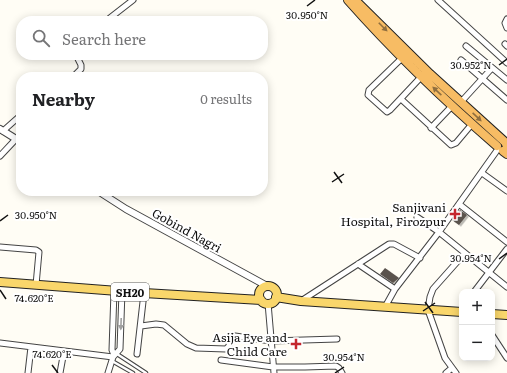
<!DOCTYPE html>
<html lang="en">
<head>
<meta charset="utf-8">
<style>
	body { margin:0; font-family:Literata,serif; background:#f6f6f6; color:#202124 }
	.controls { position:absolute; right:12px; bottom:12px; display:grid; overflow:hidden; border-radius:8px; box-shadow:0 2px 10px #0003 }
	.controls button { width:36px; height:36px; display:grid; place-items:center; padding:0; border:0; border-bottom:1px solid #e0e0e0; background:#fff; color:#202124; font:20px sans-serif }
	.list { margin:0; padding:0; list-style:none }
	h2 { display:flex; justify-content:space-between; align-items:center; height:52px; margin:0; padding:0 16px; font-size:17px }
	h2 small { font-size:13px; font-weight:400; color:#757577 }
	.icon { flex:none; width:22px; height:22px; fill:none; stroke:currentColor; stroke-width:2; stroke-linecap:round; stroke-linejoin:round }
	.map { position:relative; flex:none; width:507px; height:373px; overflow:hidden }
	.search { position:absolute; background:#fff; box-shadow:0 2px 10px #0003; left:16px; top:16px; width:252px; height:44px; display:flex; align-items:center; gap:10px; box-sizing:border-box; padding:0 14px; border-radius:16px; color:#757577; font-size:15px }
	.panel { position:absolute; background:#fff; box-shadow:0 2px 10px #0003; left:16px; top:72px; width:252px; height:124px; border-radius:16px }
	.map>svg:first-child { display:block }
	.building { fill:#5a524d; filter:url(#shadow) }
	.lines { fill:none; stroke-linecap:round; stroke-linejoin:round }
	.service-casing { stroke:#444; stroke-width:4.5 }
	.minor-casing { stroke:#444; stroke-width:7 }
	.tertiary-casing { stroke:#444; stroke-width:8 }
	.primary-casing { stroke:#222; stroke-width:10 }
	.trunk-casing { stroke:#222; stroke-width:10 }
	.service { stroke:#fff; stroke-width:2.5 }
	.minor { stroke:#fff; stroke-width:5 }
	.tertiary { stroke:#fff; stroke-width:6 }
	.primary { stroke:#f9d66b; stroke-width:8 }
	.trunk { stroke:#f7bc64; stroke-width:8 }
	.oneway { fill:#906f3f }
	.oneway2 { fill:#a0a0a0 }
	.ticks { fill:none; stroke:#111; stroke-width:1.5 }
	.poi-dot { fill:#c4262e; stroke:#fff; stroke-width:1.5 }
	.labels { text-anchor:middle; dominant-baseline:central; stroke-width:4; stroke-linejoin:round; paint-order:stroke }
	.shield { fill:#fff; stroke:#585858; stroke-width:1 }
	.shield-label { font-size:11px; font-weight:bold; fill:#111 }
	.poi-label { font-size:12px; fill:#111; stroke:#fff; text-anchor:end }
	.street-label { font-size:12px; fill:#111; stroke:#fff }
	.ticks-label { font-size:10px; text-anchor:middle; fill:#111; stroke:#fff; stroke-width:4; stroke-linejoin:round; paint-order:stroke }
</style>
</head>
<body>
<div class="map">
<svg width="507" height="373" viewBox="0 0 507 373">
	<defs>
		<filter id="shadow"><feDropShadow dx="2" dy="1.5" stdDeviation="0" flood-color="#0004"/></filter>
	</defs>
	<rect width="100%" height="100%" fill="#fffdf5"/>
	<!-- building -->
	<path class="building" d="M460 210 467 215 459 225 452 220Z
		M385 268 399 278 393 283 380 274Z"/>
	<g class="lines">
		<defs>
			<path id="service" d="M117 354 146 373
				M112 361 133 373"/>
			<path id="minor" d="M438 0 507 63
				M507 19 505 23 507 28
				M106 21 133 0
				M505 44 507 46
				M466 46 507 80
				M402 58 369 90 368 95 387 112 390 110 421 77
				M461 60 507 100
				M73 77 81 69V65L76 55
				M401 99 451 145 456 143 472 124
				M461 102 492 68
				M431 128 452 106
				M3 131 21 115
				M0 156 16 139
				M482 173 507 191
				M459 204 507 242
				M417 217 439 232 507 287
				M0 247 36 250 39 252 36 285
				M358 264 395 289
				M114 291 112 350 114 355
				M474 292 507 249
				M301 301 389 244H394L420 258
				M268 303 274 373
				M385 307 395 289 439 232 498 149
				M141 326 156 324 164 325 187 344 196 348 226 349 229 346 230 337 235 336 271 341 337 339
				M492 335 507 358
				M0 343 113 357
				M137 354 144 293
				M221 360 273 367H305L336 366 339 368 342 373
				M28 373 31 347
				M60 373 64 351
				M108 373 113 357 120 349 122 291
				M446 373 452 368
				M456 373 445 358 428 310 430 297 433 289 465 253"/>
			<path id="tertiary" d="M0 129 21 142
				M98 191 126 209 267 286"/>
			<path id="primary" d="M0 282 144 293 261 300
				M259 295a9 9 0 1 1 18 0a9 9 0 1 1-18 0Z
				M276 297 301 301 462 312
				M492 314 507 315"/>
			<path id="trunk" d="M348 0C394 52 444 100 497 146
				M355 0 430 74 505 142 507 146
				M503 151 507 154"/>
		</defs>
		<!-- service casing -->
		<use href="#service" class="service-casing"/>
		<!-- minor casing -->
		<use href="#minor" class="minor-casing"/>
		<!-- tertiary casing -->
		<use href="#tertiary" class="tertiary-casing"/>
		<!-- primary casing -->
		<use href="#primary" class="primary-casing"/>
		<!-- trunk casing -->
		<use href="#trunk" class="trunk-casing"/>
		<!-- service -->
		<use href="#service" class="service"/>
		<!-- minor -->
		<use href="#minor" class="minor"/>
		<!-- tertiary -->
		<use href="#tertiary" class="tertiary"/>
		<!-- primary -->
		<use href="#primary" class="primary"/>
		<!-- trunk -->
		<use href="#trunk" class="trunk"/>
	</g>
	<!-- one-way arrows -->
	<defs><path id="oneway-solid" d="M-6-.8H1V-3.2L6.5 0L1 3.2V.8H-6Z"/></defs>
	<g class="oneway">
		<use href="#oneway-solid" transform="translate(383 27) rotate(45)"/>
		<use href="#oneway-solid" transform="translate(437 91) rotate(-137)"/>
		<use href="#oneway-solid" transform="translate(477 117) rotate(43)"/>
	</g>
	<use class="oneway2" href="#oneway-solid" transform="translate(121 324) rotate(92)"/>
	<!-- ticks -->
	<path class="ticks" d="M307 6 315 0M499 65 507 59M334 172 342 183M332 182 344 174M0 221 8 215M499 259 507 253M0 290 6 299M425 302 433 313M423 311 435 303M52 365 58 373M335 373 344 367"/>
	<!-- markers -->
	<g class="poi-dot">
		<path d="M453 208h4v4h4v4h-4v4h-4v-4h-4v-4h4z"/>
		<path d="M294 338h4v4h4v4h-4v4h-4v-4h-4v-4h4z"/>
	</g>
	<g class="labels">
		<!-- shield labels -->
		<rect class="shield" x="111" y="283" width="38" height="18" rx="3"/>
		<g class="shield-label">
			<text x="130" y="292">SH20</text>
		</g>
		<!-- poi labels -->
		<g class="poi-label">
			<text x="446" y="207">Sanjivani<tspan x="446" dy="14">Hospital, Firozpur</tspan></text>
			<text x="287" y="337">Asija Eye and<tspan x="287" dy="14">Child Care</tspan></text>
		</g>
		<!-- street labels -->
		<g class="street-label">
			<text transform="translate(187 230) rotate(29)">Gobind Nagri</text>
		</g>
	</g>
	<g class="ticks-label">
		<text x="307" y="19">30.950°N</text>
		<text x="471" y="69">30.952°N</text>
		<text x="36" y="219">30.950°N</text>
		<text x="471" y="262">30.954°N</text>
		<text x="34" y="302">74.620°E</text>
		<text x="52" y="358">74.620°E</text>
		<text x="344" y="361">30.954°N</text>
	</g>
</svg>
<div class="controls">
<button>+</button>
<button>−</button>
</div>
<div class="search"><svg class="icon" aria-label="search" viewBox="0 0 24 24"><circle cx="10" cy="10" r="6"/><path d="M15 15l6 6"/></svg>Search here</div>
<section class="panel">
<h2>Nearby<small>0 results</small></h2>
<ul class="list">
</ul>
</section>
</div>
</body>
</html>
